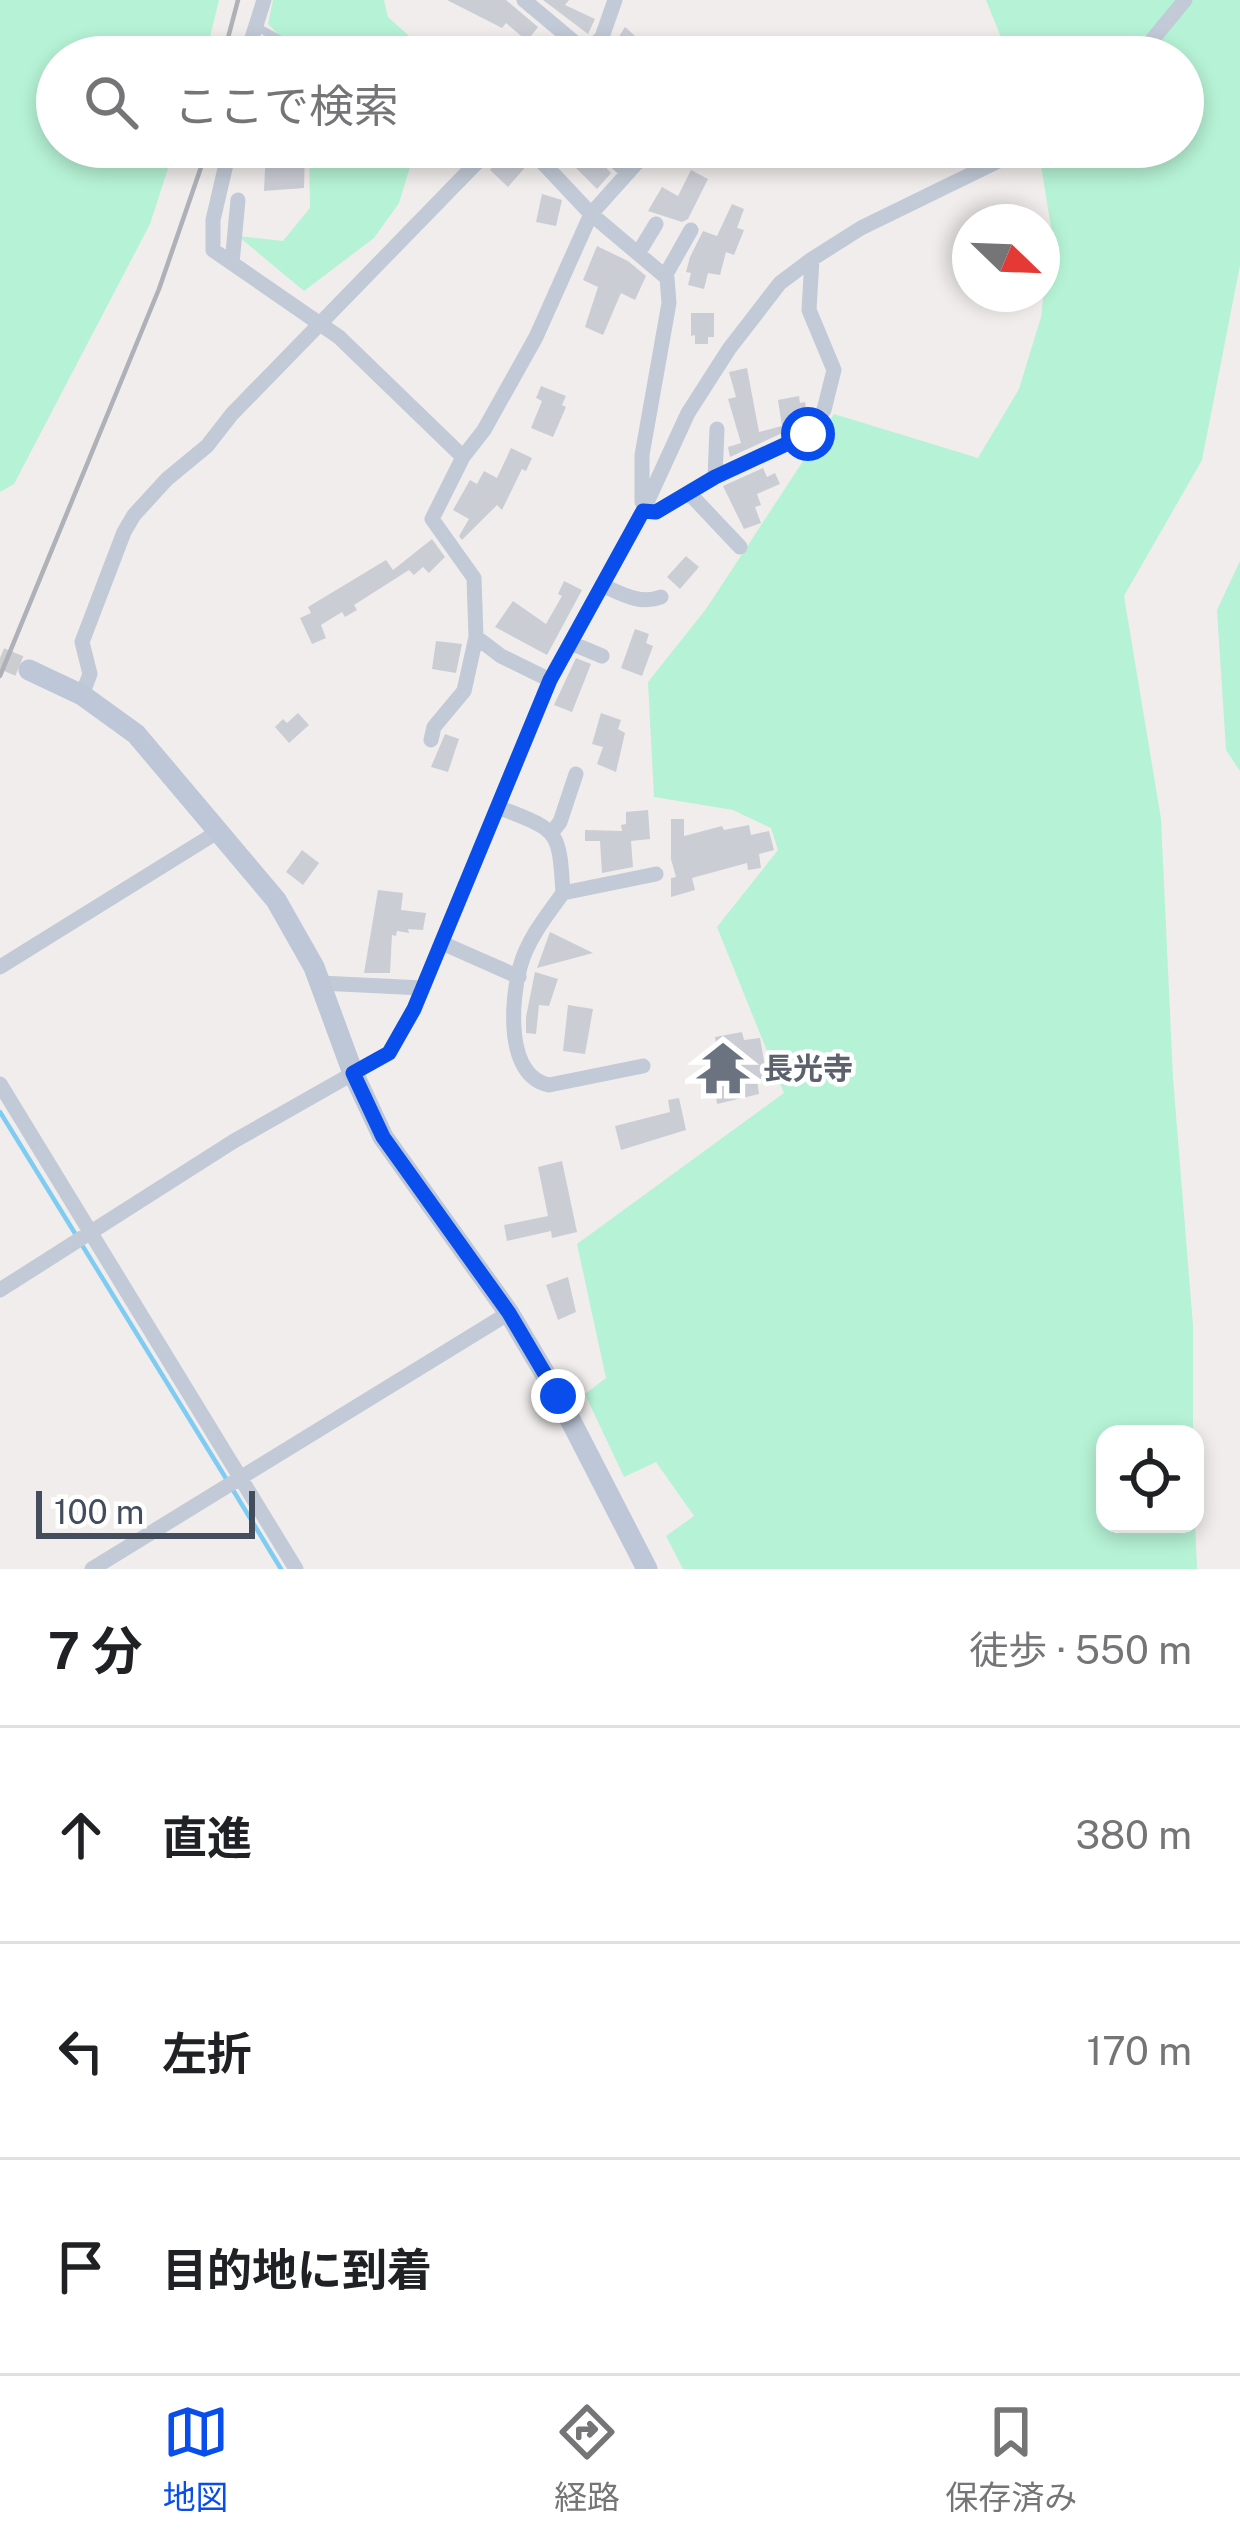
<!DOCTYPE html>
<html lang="ja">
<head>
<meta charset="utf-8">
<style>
	body { margin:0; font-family:"Public Sans","Noto Sans JP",sans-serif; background:#f6f6f6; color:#202124 }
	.controls { position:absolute; right:36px; bottom:36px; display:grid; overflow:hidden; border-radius:24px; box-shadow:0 6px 18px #0003 }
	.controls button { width:108px; height:108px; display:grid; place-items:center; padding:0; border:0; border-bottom:3px solid #e0e0e0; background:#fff; color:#202124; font:60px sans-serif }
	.compass { position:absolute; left:952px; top:204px; width:108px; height:108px; border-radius:50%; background:#fff; box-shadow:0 6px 18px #0003; rotate:113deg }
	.scale { position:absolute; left:36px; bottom:30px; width:219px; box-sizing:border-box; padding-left:12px; border:6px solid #434d5c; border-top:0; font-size:33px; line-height:42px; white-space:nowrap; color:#434d5c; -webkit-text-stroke:9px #fff; paint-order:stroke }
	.stop { position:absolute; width:36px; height:36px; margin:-27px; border:9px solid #094eed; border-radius:50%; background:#fff }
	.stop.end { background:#094eed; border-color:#fff; box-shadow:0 3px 12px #0008 }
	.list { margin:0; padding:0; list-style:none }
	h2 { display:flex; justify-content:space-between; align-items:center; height:156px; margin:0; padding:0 48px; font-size:51px }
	h2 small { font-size:39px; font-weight:400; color:#757577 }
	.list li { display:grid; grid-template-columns:78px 1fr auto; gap:36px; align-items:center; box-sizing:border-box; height:216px; padding:0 48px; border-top:3px solid #e0e0e0 }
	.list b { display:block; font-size:45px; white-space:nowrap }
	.list em { font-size:39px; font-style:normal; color:#757577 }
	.icon { flex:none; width:66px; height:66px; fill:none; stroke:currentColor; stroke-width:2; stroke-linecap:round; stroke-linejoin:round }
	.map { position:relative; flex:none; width:1240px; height:1569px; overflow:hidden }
	.search { position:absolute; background:#fff; box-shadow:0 6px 18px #0003; left:36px; right:36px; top:36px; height:132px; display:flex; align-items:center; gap:30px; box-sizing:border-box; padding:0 42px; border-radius:66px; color:#757577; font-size:45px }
	.sheet { height:804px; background:#fff }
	nav { display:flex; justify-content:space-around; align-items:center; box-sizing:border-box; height:168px; border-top:3px solid #e0e0e0; background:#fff; font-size:33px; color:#757577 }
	nav a { display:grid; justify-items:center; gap:6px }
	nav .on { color:#094eed }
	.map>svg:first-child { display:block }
	.green { fill:#b6f2d5 }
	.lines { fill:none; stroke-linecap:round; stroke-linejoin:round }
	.stream { stroke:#7fccf3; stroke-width:4.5 }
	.building { fill:#cbcdd5 }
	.secondary-tunnel { stroke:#cdcdcf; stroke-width:21; stroke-dasharray:21 10; stroke-linecap:butt }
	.lane { stroke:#c1cad6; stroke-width:8 }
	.street { stroke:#c1cad6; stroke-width:15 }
	.secondary { stroke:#bdc7d8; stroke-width:21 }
	.rail { stroke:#aeb1b8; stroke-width:4.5 }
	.route { stroke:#094eed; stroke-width:15 }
	.labels { text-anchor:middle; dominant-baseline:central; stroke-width:9; stroke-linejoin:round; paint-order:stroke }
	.worship-label { font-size:30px; font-weight:bold; fill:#5b616d; stroke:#fff; text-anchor:start }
</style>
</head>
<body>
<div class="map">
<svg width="1240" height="1569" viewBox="0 0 1240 1569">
	<rect width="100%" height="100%" fill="#f0edec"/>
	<!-- green -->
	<path class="green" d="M0 0H219L205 57H57V147H175L150 224 14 484 0 492Z
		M273 0H384L388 17 432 57H301L268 24Z
		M986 0H1240V265L1202 460 1124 596 1161 819 1173 1078 1193 1326V1434H1105V1524H1195V1521L1197 1569H683L666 1536 694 1516 656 1462 624 1477 585 1394 606 1378 577 1244 784 1093 717 927 778 850 771 828 733 810 654 797 648 682 706 609 834 414 978 458 1019 389 1041 317 1051 227 1038 147H1183V57H1009Z
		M309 147H416L399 203 374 238 304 291 238 236 283 241 310 208Z
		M1240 561V771L1226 750 1217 610Z"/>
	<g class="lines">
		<!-- stream -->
		<path class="stream" d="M0 1112 76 1235
			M82 1245 227 1480
			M233 1490 281 1569"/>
	</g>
	<!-- building -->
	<path class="building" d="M447 0H506L538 27 527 41 506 23 502 28Z
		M543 0H569L565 5 595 19 588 34Z
		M625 27 644 44 634 57H606Z
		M266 147H290V152H305L304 188 264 191Z
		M512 147 528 164 508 187 490 170Z
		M555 147H588L611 173 597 189Z
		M691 170 708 179 688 219 682 222 648 211 662 187 678 196Z
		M542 194 562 200 556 226 536 222Z
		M732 204 744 209 737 228 744 230 734 255 726 252 720 275 708 273 704 289 688 285 691 273 686 272 690 257 703 231 717 236Z
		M597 246 628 261 646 276 635 300 621 293 603 335 585 327 598 287 583 280Z
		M691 313H714V337H708V344H695V335L691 336Z
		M747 368 759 432 782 426 778 400 799 396 800 403 805 402 807 413 800 425 730 457 728 447 741 443 728 399 736 397 729 372Z
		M541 386 566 396 562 405 566 407 553 437 531 428 542 401 536 398Z
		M511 448 532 458 526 471 522 469 502 510 497 505 462 540 459 536 469 519 453 510 470 480 477 484 484 471 497 478Z
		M763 468 767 477 775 473 780 484 757 494 761 505 755 507 761 523 744 529 723 486Z
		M432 539 445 557 429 573 423 567 414 575 409 570 354 605 357 610 345 617 342 612 321 625 326 638 312 644 300 618 311 613 308 607 386 560 393 570Z
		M686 556 699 567 680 589 667 577Z
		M564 581 582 590 547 655 495 627 513 601 546 624 562 596 558 594Z
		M635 629 649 634 646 643 653 646 642 676 621 668Z
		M436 641 462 644 456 673 432 669Z
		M576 658 591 664 572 712 554 705Z
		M298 713 309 725 289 743 275 727 283 719 287 723Z
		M601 713 621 720 618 729 625 733 616 772 597 764 603 747 592 744Z
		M445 734 459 739 448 772 431 767Z
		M648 810 650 839 631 841 633 867 602 873 600 841H585V830L622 831 621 825 626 824V812Z
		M671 819H684V836L722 826 724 830 749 825 751 835 769 831 774 850 759 854 761 868 748 870 747 863 692 878 695 890 671 897V878L676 877 671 859Z
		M302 850 319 863 303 885 286 872Z
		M378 890 403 893 401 910 426 913 423 930 408 929 409 933 397 931 396 936 392 935 390 973H364Z
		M550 932 593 953 537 968Z
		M535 972 558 979 549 1006 539 1005 536 1034 526 1033V1017Z
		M568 1005 593 1009 585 1054 563 1051Z
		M742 1032 744 1040 760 1038 767 1078 757 1080 759 1094 717 1104 713 1076 715 1069 720 1068 715 1037Z
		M679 1098 686 1130 621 1150 615 1126 670 1112 668 1100Z
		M562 1161 577 1232 552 1238 551 1231 507 1241 504 1225 548 1216 538 1167Z
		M568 1277 576 1312 558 1320 546 1285Z"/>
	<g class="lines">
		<!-- secondary-tunnel -->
		<path class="secondary-tunnel" d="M0 658 29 670"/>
		<!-- lane -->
		<path class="lane" d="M257 27 312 57"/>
		<!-- street -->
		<path class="street" d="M524 0 586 52
			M246 57 264 0
			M582 57 602 37 615 0
			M1138 57 1185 0
			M230 147 213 220V250L339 337 463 457
			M528 147 591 214 667 278 669 303 642 455V502
			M601 147 628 173
			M639 252 656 224
			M232 263 238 200
			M665 276 691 230
			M715 477 717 429
			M689 493 740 547
			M643 511 656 512 715 477 808 434 824 410 834 370 809 310 812 259
			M602 585C622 594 640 605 661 597
			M571 643 602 656
			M550 680 501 656 476 637 474 578 432 519 463 457 484 430 536 337 591 214 651 147
			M82 695 90 674 82 642 124 532 134 515 167 479 207 446 232 414 492 147
			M431 740 434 727 464 691 476 637
			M498 807C558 831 559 827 563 893L656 874
			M552 832 560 822 576 774
			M563 893C547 915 527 940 520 967 511 1001 505 1076 549 1085L643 1066
			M442 943 519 977
			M0 967 219 831
			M320 983 423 988
			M0 1084 296 1569
			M0 1290 234 1141 389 1053 414 1009 550 680 643 511 688 413 729 349 780 283 812 259 861 228 1027 147
			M92 1569 509 1313"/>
		<!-- secondary -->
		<path class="secondary" d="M29 670 82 695 136 734 276 900 314 967 353 1073 383 1137 509 1313 557 1394 647 1569"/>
		<!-- rail -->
		<path class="rail" d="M223 57 238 0
			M0 676 159 289 208 147"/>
	</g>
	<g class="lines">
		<!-- route -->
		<path class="route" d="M558 1396 509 1313 383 1137 353 1073 389 1053 414 1009 550 680 643 511 656 512 715 477 808 434"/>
	</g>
	<!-- icons -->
	<defs>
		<symbol id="temple-bare" viewBox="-9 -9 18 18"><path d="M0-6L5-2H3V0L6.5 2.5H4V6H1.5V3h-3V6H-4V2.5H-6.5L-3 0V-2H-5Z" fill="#6b7280" stroke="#fff" stroke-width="2.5" paint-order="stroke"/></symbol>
	</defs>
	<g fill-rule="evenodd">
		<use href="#temple-bare" x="685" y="1030" width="76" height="76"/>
	</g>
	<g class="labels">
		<!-- worship labels -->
		<g class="worship-label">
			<text x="763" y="1068">長光寺</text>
		</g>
	</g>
</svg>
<div class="controls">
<button><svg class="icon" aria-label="locate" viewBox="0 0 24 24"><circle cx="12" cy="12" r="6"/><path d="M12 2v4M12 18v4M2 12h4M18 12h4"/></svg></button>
</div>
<svg class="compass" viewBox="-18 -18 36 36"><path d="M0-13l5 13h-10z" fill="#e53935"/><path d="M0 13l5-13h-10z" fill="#757577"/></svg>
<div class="scale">100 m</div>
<div class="stop" style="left:808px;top:434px"></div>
<div class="stop end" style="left:558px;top:1396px"></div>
<div class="search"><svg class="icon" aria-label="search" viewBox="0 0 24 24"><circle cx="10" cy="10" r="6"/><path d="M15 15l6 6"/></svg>ここで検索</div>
</div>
<section class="sheet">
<h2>7 分<small>徒歩 · 550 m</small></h2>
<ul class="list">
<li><svg class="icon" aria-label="ahead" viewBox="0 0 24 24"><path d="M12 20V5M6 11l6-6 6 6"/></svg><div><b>直進</b></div><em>380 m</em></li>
<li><svg class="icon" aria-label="left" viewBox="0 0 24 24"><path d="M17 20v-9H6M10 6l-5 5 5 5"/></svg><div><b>左折</b></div><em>170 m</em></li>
<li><svg class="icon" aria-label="arrive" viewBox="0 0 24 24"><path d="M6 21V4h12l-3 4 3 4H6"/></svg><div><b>目的地に到着</b></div></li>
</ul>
</section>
<nav>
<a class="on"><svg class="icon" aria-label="map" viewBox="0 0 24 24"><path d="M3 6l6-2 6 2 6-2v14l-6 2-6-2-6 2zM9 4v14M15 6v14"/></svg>地図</a>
<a><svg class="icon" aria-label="directions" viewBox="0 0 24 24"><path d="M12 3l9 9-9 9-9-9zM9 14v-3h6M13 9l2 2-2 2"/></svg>経路</a>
<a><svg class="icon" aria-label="saved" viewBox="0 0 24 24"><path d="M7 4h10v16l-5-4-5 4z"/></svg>保存済み</a>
</nav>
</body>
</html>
